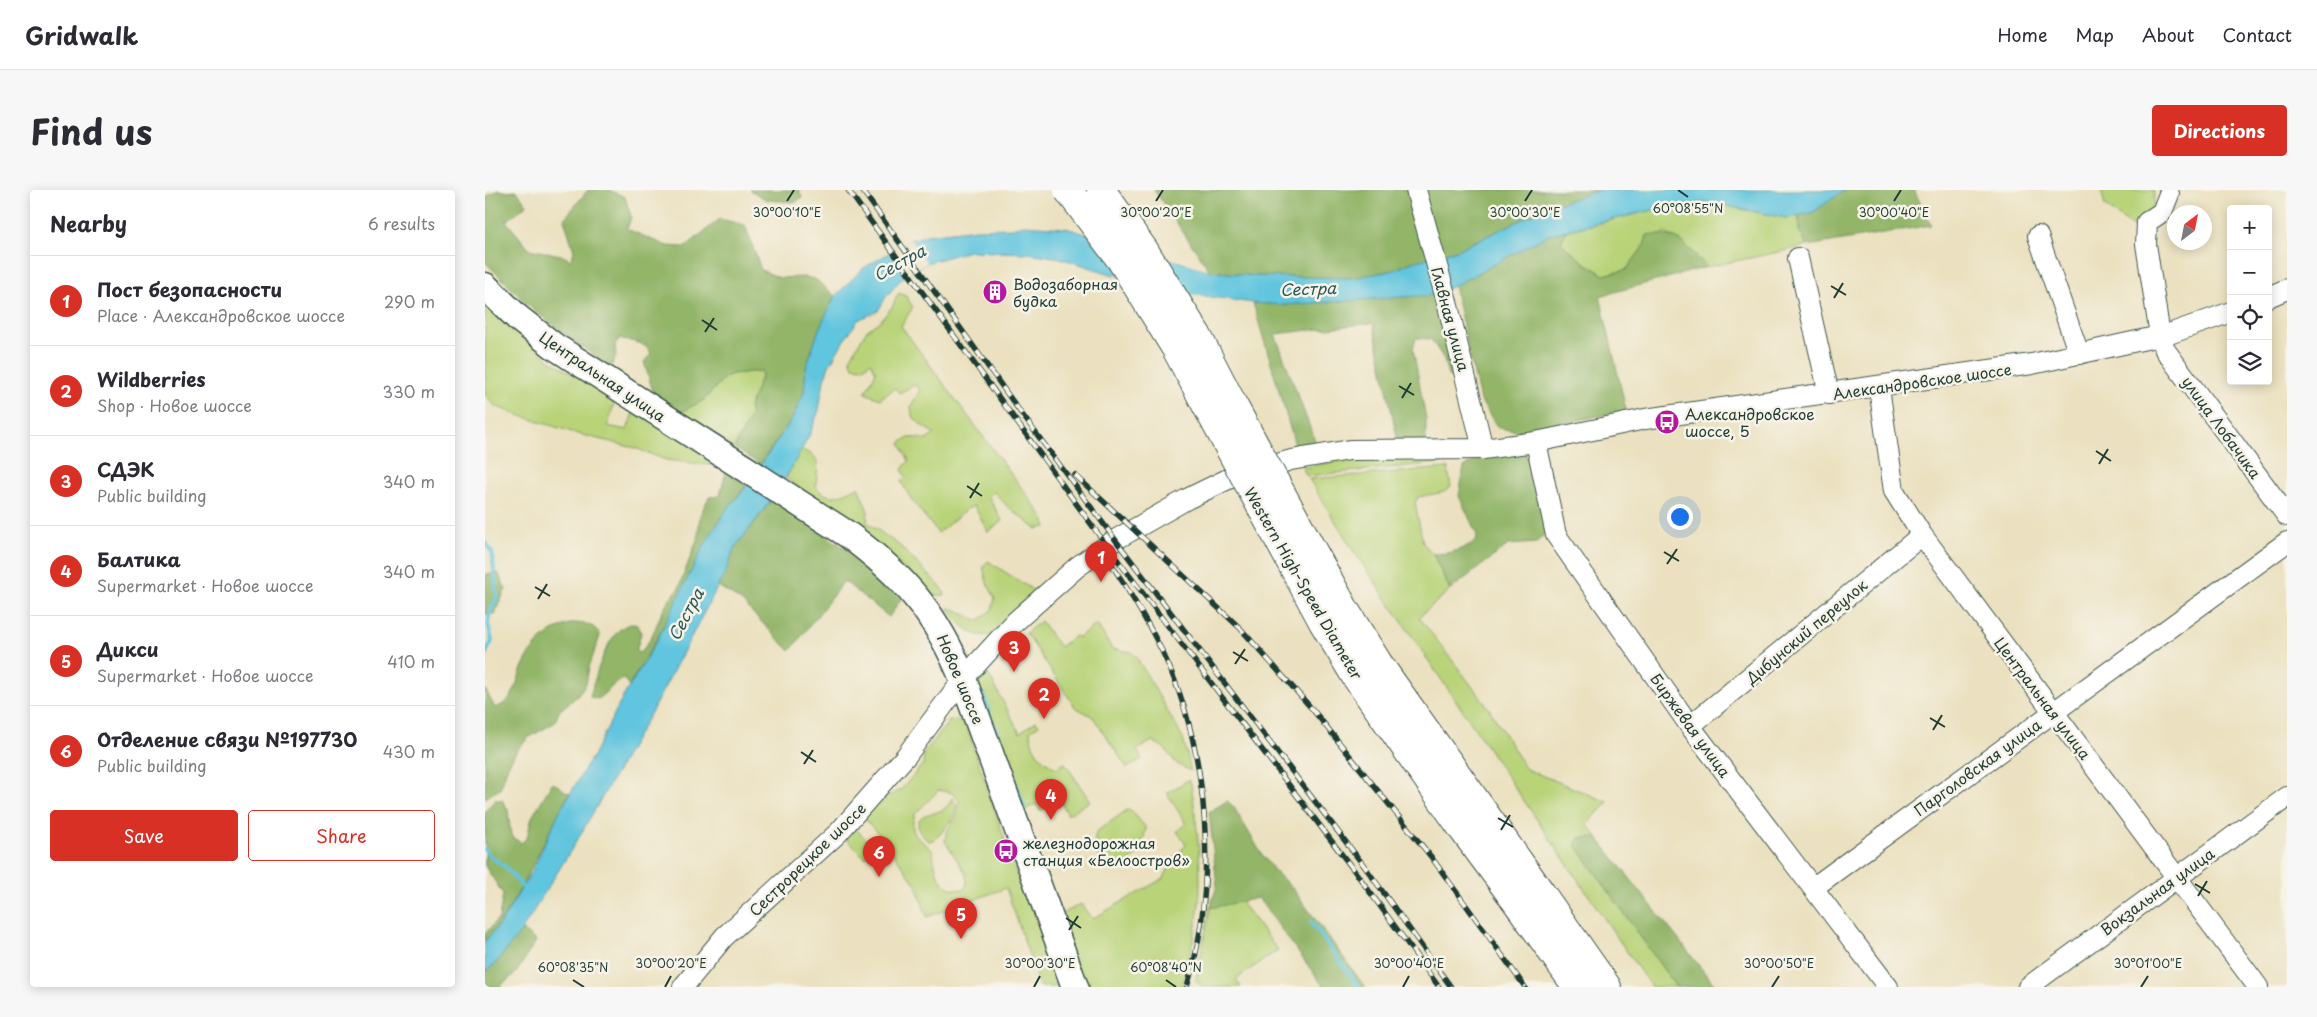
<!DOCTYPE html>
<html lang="en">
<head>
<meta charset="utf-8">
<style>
	body { margin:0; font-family:"Playpen Sans",sans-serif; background:#f7f7f7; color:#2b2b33 }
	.controls { position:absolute; right:15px; top:15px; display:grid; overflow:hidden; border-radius:5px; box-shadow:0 2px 12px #0003 }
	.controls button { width:45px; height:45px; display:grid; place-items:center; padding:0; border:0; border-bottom:1px solid #e1e1e2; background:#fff; color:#2b2b33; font:25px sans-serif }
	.compass { position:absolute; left:1682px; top:15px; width:45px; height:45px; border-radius:50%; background:#fff; box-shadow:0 2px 12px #0003; rotate:32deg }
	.you { position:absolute; left:1194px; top:326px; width:18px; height:18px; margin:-12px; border:4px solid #fff; border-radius:50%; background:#1a73e8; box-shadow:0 0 0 8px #1a73e833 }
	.badge { display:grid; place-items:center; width:32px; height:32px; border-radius:50%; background:#d93025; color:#fff; font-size:16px; font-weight:700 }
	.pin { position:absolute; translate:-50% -41px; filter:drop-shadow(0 1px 2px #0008) }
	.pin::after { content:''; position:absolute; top:26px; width:18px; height:15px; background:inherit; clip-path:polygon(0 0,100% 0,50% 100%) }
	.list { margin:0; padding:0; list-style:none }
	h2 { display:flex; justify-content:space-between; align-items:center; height:65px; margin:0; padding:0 20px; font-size:21px }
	h2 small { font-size:16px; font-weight:400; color:#7c7c81 }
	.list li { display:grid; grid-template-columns:32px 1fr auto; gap:15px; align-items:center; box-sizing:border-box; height:90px; padding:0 20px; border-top:1px solid #e1e1e2 }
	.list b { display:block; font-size:19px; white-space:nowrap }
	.list p { margin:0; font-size:16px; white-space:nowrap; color:#7c7c81 }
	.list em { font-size:16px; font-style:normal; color:#7c7c81 }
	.actions { display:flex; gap:10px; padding:15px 20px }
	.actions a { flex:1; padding:11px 0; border:1px solid #d93025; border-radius:5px; text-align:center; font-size:18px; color:#d93025 }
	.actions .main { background:#d93025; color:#fff }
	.icon { flex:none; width:28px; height:28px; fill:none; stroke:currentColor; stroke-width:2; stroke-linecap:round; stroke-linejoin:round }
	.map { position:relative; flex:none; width:1802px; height:797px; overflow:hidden; border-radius:5px }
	header { display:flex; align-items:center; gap:30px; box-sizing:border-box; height:70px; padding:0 25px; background:#fff; border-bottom:1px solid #e1e1e2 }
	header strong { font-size:24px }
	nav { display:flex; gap:28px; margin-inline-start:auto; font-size:18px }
	.intro { display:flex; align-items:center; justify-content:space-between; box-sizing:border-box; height:120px; padding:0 30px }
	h1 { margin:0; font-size:35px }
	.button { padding:12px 22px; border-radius:5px; background:#d93025; color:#fff; font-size:18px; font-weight:700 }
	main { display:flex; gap:30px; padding:0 30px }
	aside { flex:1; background:#fff; border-radius:5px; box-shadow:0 2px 12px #0003 }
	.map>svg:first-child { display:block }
	.green { fill:#b8d378; stroke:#6c8856; fill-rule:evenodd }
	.forest { fill:#92b568; stroke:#58794e; fill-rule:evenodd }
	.water { fill:#60c5de; stroke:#408189 }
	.pier { fill:#ebe1c0 }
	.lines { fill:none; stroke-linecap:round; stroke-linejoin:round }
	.stream { stroke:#60c5de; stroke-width:4 }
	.minor-casing { stroke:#3e5649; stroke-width:22 }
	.major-casing { stroke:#3e5649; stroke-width:29 }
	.highway-casing { stroke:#3e5649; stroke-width:30 }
	.minor { stroke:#fff; stroke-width:20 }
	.major { stroke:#fff; stroke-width:26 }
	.highway { stroke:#fff; stroke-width:28 }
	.rail-casing { stroke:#1f3d34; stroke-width:5.5 }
	.rail { stroke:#f7f3e8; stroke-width:4; stroke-dasharray:11; stroke-linecap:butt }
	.highway-bridge-casing { stroke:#3e5649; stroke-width:30; stroke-linecap:butt }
	.highway-bridge { stroke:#fff; stroke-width:28 }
	.ticks { fill:none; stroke:#1f3d34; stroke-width:2 }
	.labels { text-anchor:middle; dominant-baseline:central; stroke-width:5; stroke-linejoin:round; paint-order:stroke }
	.poi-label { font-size:15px; fill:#1f3d34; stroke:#f7f3e8; text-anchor:start }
	.street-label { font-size:15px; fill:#1f3d34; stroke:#f7f3e8 }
	.water-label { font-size:16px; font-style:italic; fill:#2c5856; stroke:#f7f3e8 }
	.ticks-label { font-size:12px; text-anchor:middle; fill:#1f3d34; stroke:#f7f3e8; stroke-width:5; stroke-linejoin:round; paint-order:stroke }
</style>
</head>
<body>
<header>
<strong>Gridwalk</strong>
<nav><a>Home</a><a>Map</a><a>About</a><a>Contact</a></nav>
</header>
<div class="intro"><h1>Find us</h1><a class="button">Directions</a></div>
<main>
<aside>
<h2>Nearby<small>6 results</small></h2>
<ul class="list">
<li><span class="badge">1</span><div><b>Пост безопасности</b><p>Place · Александровское шоссе</p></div><em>290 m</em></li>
<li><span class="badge">2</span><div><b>Wildberries</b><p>Shop · Новое шоссе</p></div><em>330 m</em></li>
<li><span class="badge">3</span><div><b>СДЭК</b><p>Public building</p></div><em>340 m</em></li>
<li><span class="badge">4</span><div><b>Балтика</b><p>Supermarket · Новое шоссе</p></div><em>340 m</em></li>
<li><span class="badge">5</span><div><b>Дикси</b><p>Supermarket · Новое шоссе</p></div><em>410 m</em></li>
<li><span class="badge">6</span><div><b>Отделение связи №197730</b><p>Public building</p></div><em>430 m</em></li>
</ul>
<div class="actions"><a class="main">Save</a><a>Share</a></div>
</aside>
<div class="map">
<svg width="1802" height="797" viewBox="0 0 1802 797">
	<rect width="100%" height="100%" fill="#f7f3e8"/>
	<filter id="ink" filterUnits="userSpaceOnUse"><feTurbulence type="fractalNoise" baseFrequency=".02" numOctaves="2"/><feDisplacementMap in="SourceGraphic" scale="10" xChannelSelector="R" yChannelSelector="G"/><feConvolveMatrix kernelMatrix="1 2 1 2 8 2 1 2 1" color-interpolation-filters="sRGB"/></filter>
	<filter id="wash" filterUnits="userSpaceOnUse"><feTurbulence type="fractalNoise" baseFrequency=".0096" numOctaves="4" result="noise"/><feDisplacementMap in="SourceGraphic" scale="20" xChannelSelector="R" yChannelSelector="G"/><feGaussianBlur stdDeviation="1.12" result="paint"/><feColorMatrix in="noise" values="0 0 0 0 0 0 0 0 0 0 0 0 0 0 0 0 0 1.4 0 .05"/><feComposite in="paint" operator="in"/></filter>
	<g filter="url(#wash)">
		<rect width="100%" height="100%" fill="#ebe1c0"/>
		<!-- green -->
		<path class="green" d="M1616 0H1669V35L1653 40 1649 38 1620 16Z
			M1221 12 1301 28 1314 25V40L1322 56 1222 77 1196 51 1180 43 1159 56 1141 80 1119 85 1097 71 1076 53 1081 41 1172 19Z
			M414 103 421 106 428 117 416 136 558 327 562 337 551 339 522 316 509 302 504 307 517 331 503 342 489 316 482 319 453 343 426 309 416 291 421 288 417 279 424 271 415 253C423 246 431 247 441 250L450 244 436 235 427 226 426 216 435 200 430 195 414 203 410 198 395 209 380 203 391 182 386 172 379 178 368 177 365 169 381 141 395 131 408 116 411 107Z
			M0 114 63 169 130 209 123 236 142 240 149 220 238 272 224 275 181 270 150 258 93 244 33 225 10 216 0 205Z
			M276 181 277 185 264 217 266 225 249 258 196 222 219 210 239 188 247 184Z
			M316 260 326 264 333 272 331 297C344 312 357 305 373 297L383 321 382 332 415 356 458 399 460 405 447 406C402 361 352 325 301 288Z
			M870 268 961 269 962 272 822 286 817 278Z
			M963 278 966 297 959 302 933 307 930 313 938 353 948 364 965 400 934 427 1003 517 1041 579 1123 612 1102 634 1112 647 1094 648 1143 729 1191 797H1166L868 360 824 289Z
			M503 371 551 402 508 445C485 449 475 433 462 418 474 418 482 428 494 430L507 420 510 408 502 393 498 377Z
			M556 431 575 457 591 445 593 448 612 434 627 459 647 462 651 466 698 548 706 581 692 574 678 557 667 551 652 560 657 569 642 578 608 527 590 517 541 443Z
			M501 480 535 543 551 531 554 535 545 541C548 562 553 567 571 578L580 573 605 611 583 625 574 609 555 621 551 614 536 622 491 499Z
			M465 530 475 531 482 538 534 692 539 691 579 797H555L521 698 442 727 431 695 399 650 376 625 392 612 417 599 438 574 439 563ZM454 600 467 603 474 611C476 628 460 636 460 651L481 684 482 694 479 699C455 703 449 679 448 661 436 648 422 647 430 624Z
			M703 590 706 593C711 627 715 661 715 694 715 726 705 767 696 797H598L573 726 596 714 607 729 679 688 688 669 701 655 692 641 701 634 682 603Z
			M467 608 472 616C470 626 454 651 444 651 436 646 431 640 434 630 444 618 458 629 467 608Z
			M642 620H646L661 638C656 663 652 667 631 681 613 676 607 659 611 642Z
			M365 633 390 658 380 668 356 644Z
			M754 710 793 760 751 789 756 797H717L711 790 725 718Z"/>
		<!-- forest -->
		<path class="forest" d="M13 0 23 2 32 1 42 15 21 31 44 59 76 65 86 70 89 61 79 29 103 0H124L140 7 146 27 142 39 182 56 200 57 235 29 260 35 276 80 295 88 319 87 330 89 350 106 334 139 321 178 319 202 307 229 275 274 249 258 266 225 264 217 277 185 276 181 247 184 239 188 219 210 196 222 169 205 159 172 166 164C159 150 148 153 135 148L130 154 131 166 127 175 123 176 47 119 0 72V8Z
			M265 0H314L317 7 311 12 282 10Z
			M669 0H1114L1059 19 972 60 927 72 909 80 869 88 770 86 725 81Z
			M1360 0H1429L1446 35 1322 56 1314 40V25L1327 23Z
			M1081 41 1076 53 1097 71 1119 85 1141 80 1159 56 1162 45C1194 42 1201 55 1222 77L1115 106 1141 220 1039 242 1013 238 995 210 969 96 1065 44Z
			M948 105 974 189 963 186 959 169 946 149 931 148 928 159 941 229V261L808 270 810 255 768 113 799 115ZM888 133 913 252 833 259 790 144Z
			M1041 262 1061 343 1051 353 1023 355 965 400 948 364C966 364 976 360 991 351L992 345 974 306 979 277 995 268Z
			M241 281 261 294C256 305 245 313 239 324 208 382 178 440 144 496L139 489 132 492 113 509 105 507C110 487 126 426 153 435L156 443 151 461 154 463C173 448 173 415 193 400L213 347 215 325 224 307 235 306Z
			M287 310 378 370 416 409 404 427 359 391 305 461 256 411 233 396 241 381 249 359Z
			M13 383 21 399 9 424H0V384Z
			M90 433C102 434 110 434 115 446L104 477 101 494 90 508 75 520 69 533 43 548 32 560 23 576 15 599 0 608V499L10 518C33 510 30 490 40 472 51 451 67 437 90 433Z
			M67 593C75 595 77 601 85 603 56 652 38 707 0 751V744L14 728 18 704 0 676V621L10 610H17L23 620 26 646 36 653 42 648 47 627Z
			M742 611 748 616 776 663 788 679 808 699 880 797H839L773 708 725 718 732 696 724 622Z
			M1112 647 1231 797H1191L1090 654 1094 648Z
			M37 740 51 751 31 783 14 797H0V782L9 775Z"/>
		<!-- water -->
		<path class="water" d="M1114 0H1360L1327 23 1301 28 1221 12 1172 19 1065 44 969 96 948 105 799 115 768 113 712 105 629 85 575 68 543 63 484 61 442 73 415 90 401 107 393 121 373 130 358 152 344 176 339 190 334 220 325 244 306 279 286 310 249 359 241 381 168 519 94 647 35 743 9 775 0 782V751L15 734 47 681 74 622 110 562 138 507 171 452 218 357 241 320 258 301 307 229 319 202 321 178 334 139 350 106 377 79 426 50 442 45 491 39 526 38 538 35 581 38 725 81 770 86 869 88 909 80 927 72 972 60 1059 19Z"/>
		<!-- pier -->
		<path class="pier" d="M426 50 442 73 421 86 404 62Z"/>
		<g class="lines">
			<!-- stream -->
			<path class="stream" d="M0 353 7 362 12 408 5 422 3 434 7 451 0 465
				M498 504 505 523
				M508 532 512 543
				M514 547 523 573
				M525 580 539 616
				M0 659C4 668 11 670 18 675 26 681 31 690 37 697
				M826 732 874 797"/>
		</g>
	</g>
	<g filter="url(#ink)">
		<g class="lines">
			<defs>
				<path id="minor" d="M931 0 962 112 998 259
					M1684 4 1677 22 1662 32 1661 54 1675 146 1680 160 1802 326
					M1553 46 1594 164
					M1313 68 1344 204
					M1783 107 1802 99
					M1394 198 1409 301 1437 345 1773 797
					M1051 252 1071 345 1205 536 1403 797
					M1205 536 1437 345
					M1329 697 1802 352
					M198 797 239 747 353 643 421 566 478 489 531 431 592 377 630 350 702 309 745 288 806 270 865 260 998 259 1051 252 1160 229 1547 174 1684 144 1746 122
					M1543 797 1802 607"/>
				<path id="major" d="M0 96 33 128 69 156 362 344C419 386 451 423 478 489L590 797"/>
				<path id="highway" d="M1056 703 1122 797
					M1036 718 1092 797"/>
			</defs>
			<!-- minor casing -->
			<use href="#minor" class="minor-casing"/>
			<!-- major casing -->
			<use href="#major" class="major-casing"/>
			<!-- highway casing -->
			<use href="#highway" class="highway-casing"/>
			<!-- minor -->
			<use href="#minor" class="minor"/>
			<!-- major -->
			<use href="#major" class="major"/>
			<!-- highway -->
			<use href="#highway" class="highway"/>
			<defs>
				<path id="rail" d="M363 0 622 356 874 687 954 797
					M377 0 536 223 635 356 883 681 966 797
					M590 285 755 438 828 520 947 668 1040 797
					M616 358C638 392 660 426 678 463 724 560 734 694 702 797"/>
			</defs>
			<!-- rail casing -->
			<use href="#rail" class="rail-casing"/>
			<!-- rail -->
			<use href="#rail" class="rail"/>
			<defs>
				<path id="highway-bridge" d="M583 0 636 70 690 157 838 432 871 487 979 641 1036 718
					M616 0 659 60 712 145 748 215 860 420 893 473 1056 703"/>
			</defs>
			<!-- highway-bridge casing -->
			<use href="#highway-bridge" class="highway-bridge-casing"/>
			<!-- highway-bridge -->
			<use href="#highway-bridge" class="highway-bridge"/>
		</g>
	</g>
	<!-- ticks -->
	<path class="ticks" d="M1193 0 1203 7M302 11 309 0M671 11 678 0M1040 11 1047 0M1409 11 1416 0M1346 96 1361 105M1349 108 1358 93M217 130 232 140M220 142 229 128M914 196 929 205M917 208 926 193M1611 261 1626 271M1614 274 1623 259M482 296 497 306M485 308 494 293M1179 362 1194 371M1182 374 1192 359M50 397 65 406M53 409 62 394M748 462 763 471M750 474 760 459M1445 528 1460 537M1448 540 1457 525M316 562 331 572M319 574 328 560M1013 628 1028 637M1016 640 1025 625M1710 694 1725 703M1713 706 1722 691M581 728 596 738M584 740 593 726M88 790 99 797M681 790 691 797M180 797 186 786M549 797 555 786M918 797 924 786M1287 797 1294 786M1656 797 1663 786"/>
	<!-- icons -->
	<defs>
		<symbol id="building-disc" viewBox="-11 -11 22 22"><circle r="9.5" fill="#b5179e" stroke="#f7f3e8"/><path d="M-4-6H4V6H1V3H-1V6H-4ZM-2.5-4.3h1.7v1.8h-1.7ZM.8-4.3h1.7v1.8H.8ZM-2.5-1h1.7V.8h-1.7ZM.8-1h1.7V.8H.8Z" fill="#fff"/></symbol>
		<symbol id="bus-disc" viewBox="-11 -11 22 22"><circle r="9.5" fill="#b5179e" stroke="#f7f3e8"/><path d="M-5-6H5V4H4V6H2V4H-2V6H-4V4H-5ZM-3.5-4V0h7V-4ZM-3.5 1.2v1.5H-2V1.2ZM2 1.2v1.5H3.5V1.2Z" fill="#fff"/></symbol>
	</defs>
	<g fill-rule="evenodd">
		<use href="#building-disc" x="496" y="88" width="28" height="28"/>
		<use href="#bus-disc" x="1168" y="218" width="28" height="28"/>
		<use href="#bus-disc" x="507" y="647" width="28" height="28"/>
	</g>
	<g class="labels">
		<!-- poi labels -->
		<g class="poi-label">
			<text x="528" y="93">Водозаборная<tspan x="528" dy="17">будка</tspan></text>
			<text x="1200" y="223">Александровское<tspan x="1200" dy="17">шоссе, 5</tspan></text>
			<text x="538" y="652">железнодорожная<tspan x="538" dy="17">станция «Белоостров»</tspan></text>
		</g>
		<!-- street labels -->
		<g class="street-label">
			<text transform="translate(966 129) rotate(75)">Главная улица</text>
			<text transform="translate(118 186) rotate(34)">Центральная улица</text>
			<text transform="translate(1437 191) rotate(-8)">Александровское шоссе</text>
			<text transform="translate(1737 237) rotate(54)">улица Лобачика</text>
			<text transform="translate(819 393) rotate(60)">Western High-Speed Diameter</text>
			<text transform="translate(1321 441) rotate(-40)">Дибунский переулок</text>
			<text transform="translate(476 489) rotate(67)">Новое шоссе</text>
			<text transform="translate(1558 508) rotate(53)">Центральная улица</text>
			<text transform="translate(1206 535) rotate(54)">Биржевая улица</text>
			<text transform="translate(1492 577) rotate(-36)">Парголовская улица</text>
			<text transform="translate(322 669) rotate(-44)">Сестрорецкое шоссе</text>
			<text transform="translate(1672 701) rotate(-36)">Вокзальная улица</text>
		</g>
		<!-- water labels -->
		<g class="water-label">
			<text transform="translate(414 72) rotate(-29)">Сестра</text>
			<text transform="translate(823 98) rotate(-2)">Сестра</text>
			<text transform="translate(200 424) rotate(-62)">Сестра</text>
		</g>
	</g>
	<g class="ticks-label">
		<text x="1203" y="23">60°08'55"N</text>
		<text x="302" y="27">30°00'10"E</text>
		<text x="671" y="27">30°00'20"E</text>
		<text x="1040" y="27">30°00'30"E</text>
		<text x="1409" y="27">30°00'40"E</text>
		<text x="186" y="778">30°00'20"E</text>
		<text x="555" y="778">30°00'30"E</text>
		<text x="924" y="778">30°00'40"E</text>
		<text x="1294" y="778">30°00'50"E</text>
		<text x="1663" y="778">30°01'00"E</text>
		<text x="88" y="782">60°08'35"N</text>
		<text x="681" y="782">60°08'40"N</text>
	</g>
</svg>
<div class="controls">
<button>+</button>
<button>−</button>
<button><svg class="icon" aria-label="locate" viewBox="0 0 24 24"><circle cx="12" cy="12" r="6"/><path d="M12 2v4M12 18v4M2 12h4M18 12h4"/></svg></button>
<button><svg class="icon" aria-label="layers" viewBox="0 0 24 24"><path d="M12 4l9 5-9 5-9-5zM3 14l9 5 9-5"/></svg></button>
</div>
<svg class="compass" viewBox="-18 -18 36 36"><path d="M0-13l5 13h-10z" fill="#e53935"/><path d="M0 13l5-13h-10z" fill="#7c7c81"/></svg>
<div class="you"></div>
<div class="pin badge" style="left:616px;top:392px">1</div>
<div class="pin badge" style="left:559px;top:529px">2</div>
<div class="pin badge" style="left:529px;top:482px">3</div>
<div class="pin badge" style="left:566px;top:630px">4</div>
<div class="pin badge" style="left:476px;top:749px">5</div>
<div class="pin badge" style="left:394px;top:687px">6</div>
</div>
</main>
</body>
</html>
